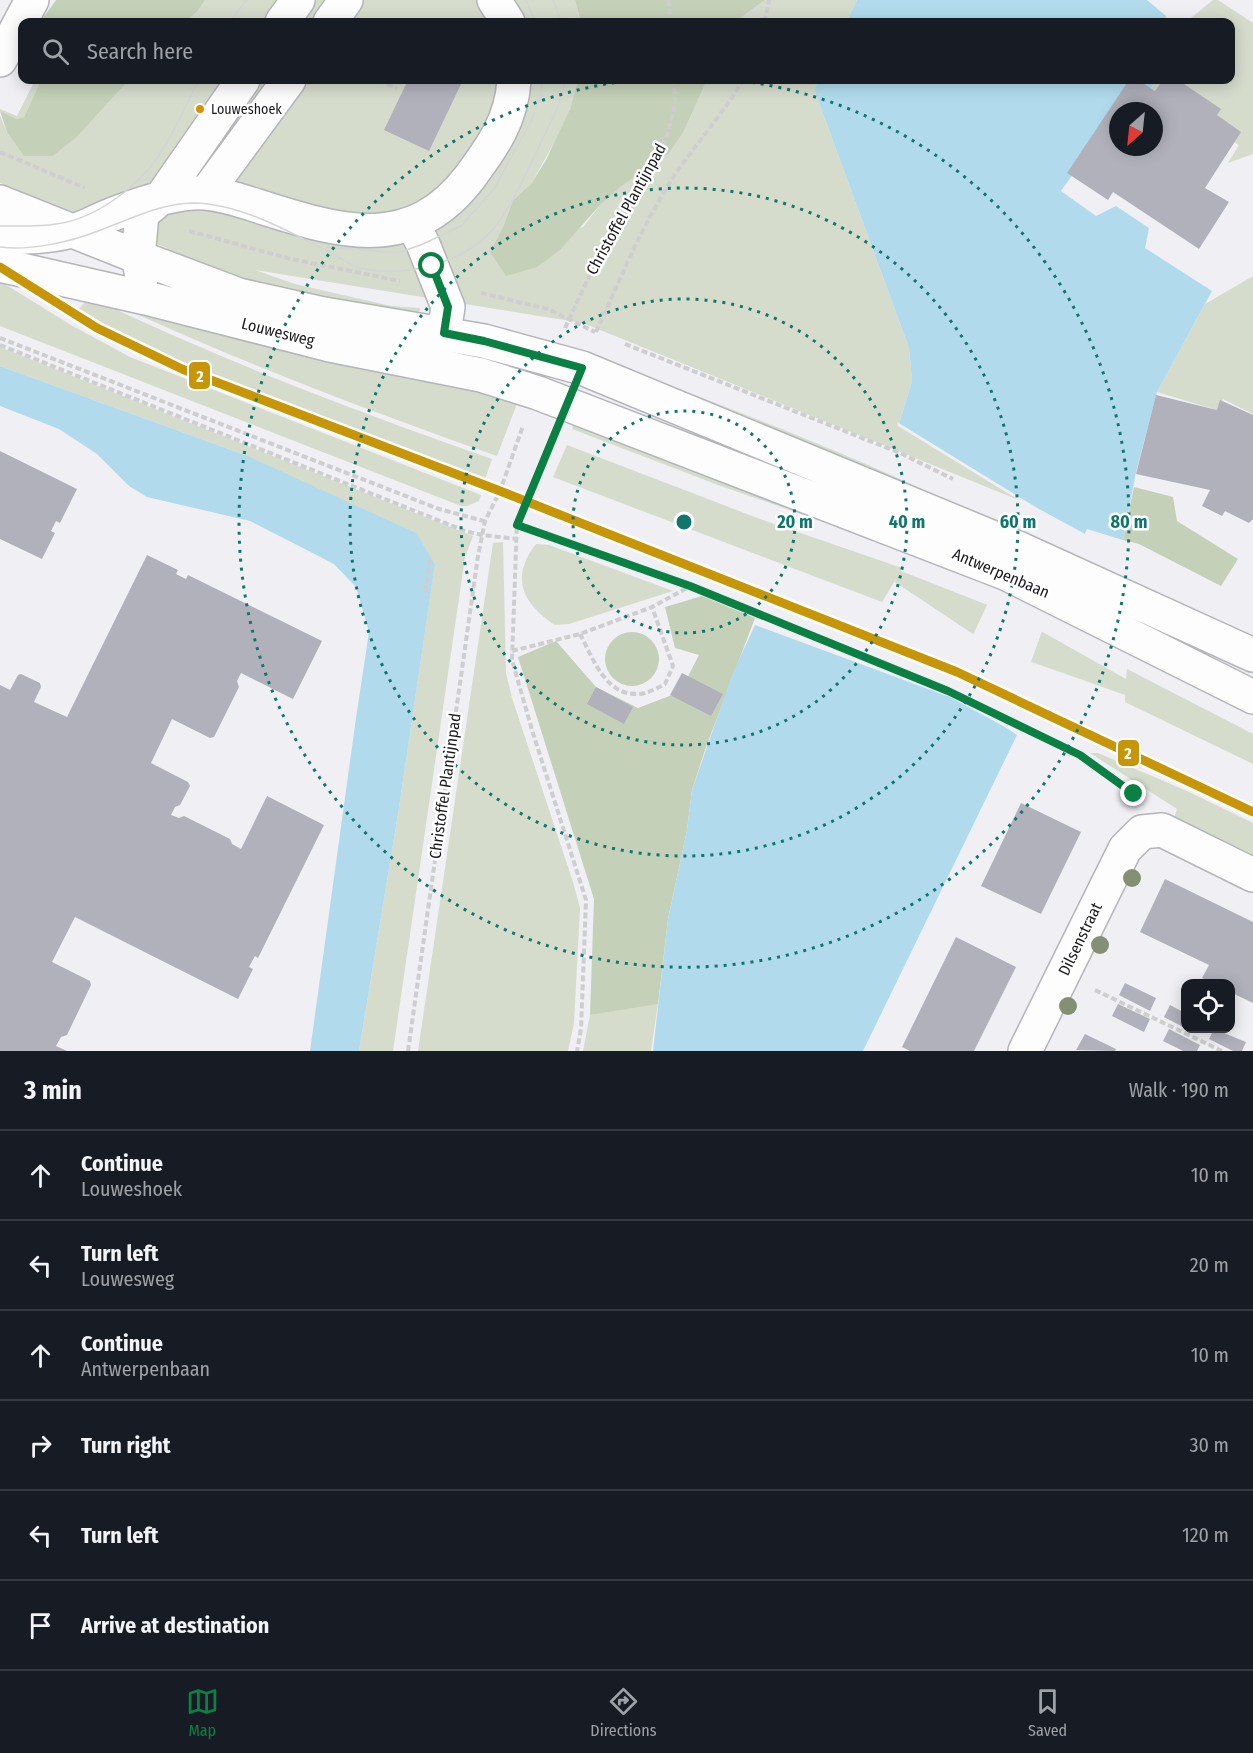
<!DOCTYPE html>
<html lang="en">
<head>
<meta charset="utf-8">
<style>
	body { margin:0; font-family:"Fira Sans Condensed",sans-serif; background:#20242c; color:#f1f3f6 }
	.controls { position:absolute; right:18px; bottom:18px; display:grid; overflow:hidden; border-radius:12px; box-shadow:0 3px 15px #0003 }
	.controls button { width:54px; height:54px; display:grid; place-items:center; padding:0; border:0; border-bottom:2px solid #363941; background:#171b24; color:#f1f3f6; font:30px sans-serif }
	.compass { position:absolute; left:1109px; top:102px; width:54px; height:54px; border-radius:50%; background:#171b24; box-shadow:0 3px 15px #0003; rotate:207deg }
	.stop { position:absolute; width:18px; height:18px; margin:-14px; border:4px solid #0b8043; border-radius:50%; background:#fff }
	.stop.end { background:#0b8043; border-color:#fff; box-shadow:0 2px 6px #0008 }
	.list { margin:0; padding:0; list-style:none }
	h2 { display:flex; justify-content:space-between; align-items:center; height:78px; margin:0; padding:0 24px; font-size:26px }
	h2 small { font-size:20px; font-weight:400; color:#9ea1a6 }
	.list li { display:grid; grid-template-columns:39px 1fr auto; gap:18px; align-items:center; box-sizing:border-box; height:90px; padding:0 24px; border-top:2px solid #363941 }
	.list b { display:block; font-size:22px; white-space:nowrap }
	.list p { margin:0; font-size:20px; white-space:nowrap; color:#9ea1a6 }
	.list em { font-size:20px; font-style:normal; color:#9ea1a6 }
	.icon { flex:none; width:33px; height:33px; fill:none; stroke:currentColor; stroke-width:2; stroke-linecap:round; stroke-linejoin:round }
	.map { position:relative; flex:none; width:1253px; height:1051px; overflow:hidden }
	.search { position:absolute; background:#171b24; box-shadow:0 3px 15px #0003; left:18px; right:18px; top:18px; height:66px; display:flex; align-items:center; gap:15px; box-sizing:border-box; padding:0 21px; border-radius:12px; color:#9ea1a6; font-size:22px }
	.sheet { height:618px; background:#171b24 }
	nav { display:flex; justify-content:space-around; align-items:center; box-sizing:border-box; height:84px; border-top:2px solid #363941; background:#171b24; font-size:16px; color:#9ea1a6 }
	nav a { display:grid; justify-items:center; gap:3px }
	nav .on { color:#0b8043 }
	.map>svg:first-child { display:block }
	.green { fill:#d5dccc }
	.forest { fill:#c5d0b8 }
	.water { fill:#b1dbec }
	.pier { fill:#efeff4 }
	.building { fill:#b1b1bc; fill-rule:evenodd }
	.lines { fill:none; stroke-linecap:round; stroke-linejoin:round }
	.minor-casing { stroke:#b4b5b9; stroke-width:36 }
	.path { stroke:#ceced0; stroke-width:4; stroke-dasharray:6 3; stroke-linecap:butt }
	.minor { stroke:#fdfdfd; stroke-width:33 }
	.tram { stroke:#d3d4d5; stroke-width:1.5 }
	.tram-1-casing { stroke:#fff; stroke-width:14 }
	.tram-1 { stroke:#c69608; stroke-width:9 }
	.tree { fill:#868f74 }
	.route { stroke:#0b8043; stroke-width:8 }
	.ring { fill:none; stroke:#0f766e; stroke-width:3; stroke-dasharray:3 6 }
	.bus-dot { fill:#d69104; stroke:#fff; stroke-width:2 }
	.labels { text-anchor:middle; dominant-baseline:central; stroke-width:5; stroke-linejoin:round; paint-order:stroke }
	.bus-label { font-size:14px; fill:#1a1a1e; stroke:#fff; text-anchor:start }
	.street-label { font-size:16px; fill:#1a1a1e; stroke:#fff }
	.centre { fill:#0f766e; stroke:#fff; stroke-width:3 }
	.ring-label { font-size:18px; text-anchor:middle; font-weight:bold; fill:#0f766e; stroke:#fff; stroke-width:5; stroke-linejoin:round; paint-order:stroke }
	.line-badge { stroke:#fff; stroke-width:2 }
	.badge-label { font-size:16px; text-anchor:middle; font-weight:bold; fill:#fff }
</style>
</head>
<body>
<div class="map">
<svg width="1253" height="1051" viewBox="0 0 1253 1051">
	<rect width="100%" height="100%" fill="#efeff4"/>
	<!-- green -->
	<path class="green" d="M205 0H575L581 22H185L198 11Z
		M765 0H857L846 22H735Z
		M1213 0H1218L1253 23V154L1228 163 1239 145 1217 131 1167 86 1137 111 1156 80H1230V22H1186Z
		M35 80H41L24 117 17 119 0 111V109L17 116Z
		M129 80H578L570 109 559 134 531 184 513 200 503 227 490 252 583 227 600 205 623 185 644 169 684 131 707 80H819L814 89 909 348 912 381 899 424 1036 507 583 323 255 270 295 284 391 306 420 308 417 322 290 297 168 252 167 248 0 183V116L7 132 53 156 76 138Z
		M1253 276V414L1223 399 1220 411 1157 392 1205 304Z
		M0 281 71 325 130 357 481 495 479 501 467 506H461L0 326Z
		M90 297C220 360 356 411 492 459L483 485 147 355 74 314Z
		M121 307 518 401 497 456C370 411 243 363 121 307Z
		M0 347 473 536 465 557 393 1051H359L399 808 435 563 245 455 0 366Z
		M600 359C743 413 887 467 1022 538Z
		M576 418 862 535 718 485 572 429Z
		M567 445 760 519 902 568 901 571 990 606 976 636 895 582 896 579 882 602 553 477Z
		M503 542 506 673 512 698 573 882 580 908 574 1023 568 1051H418L493 543Z
		M536 544 549 545 673 591 569 624 555 625C522 603 510 577 536 544Z
		M1039 630 1126 679 1127 669 1253 734V764L1125 702V695L1029 661Z
		M1090 753H1098L1187 791 1253 823V856L1174 818 1177 809Z
		M658 1003 651 1051H583L590 1015Z"/>
	<!-- forest -->
	<path class="forest" d="M56 0H205L198 11 185 22H40Z
		M575 0H765L735 22H581Z
		M41 80H129L76 138 53 156H24L7 132 0 111 17 119 24 117Z
		M578 80H707L684 131 668 154 623 185 600 205 560 250 537 267 506 276 490 252 503 227 513 200 531 184 546 160 570 109Z
		M1134 487 1173 497 1177 521 1238 559 1221 586 1139 544 1123 540Z
		M702 596 755 618 706 747 692 790 687 830 668 919 658 1004 590 1015 594 899 518 657 556 641 596 687 638 708 680 692 699 655 675 648 665 607Z
		M605 659a27 27 0 1 1 54 0a27 27 0 1 1-54 0Z"/>
	<!-- water -->
	<path class="water" d="M857 0H1147L1166 16 1167 22H846Z
		M819 80H1156L1137 111H1118L1061 191 1096 216 1116 206 1149 228 1145 248 1212 291 1157 392 1136 472 1123 540 1087 529 1026 659 992 718 1017 735 863 1051H653L668 919 687 830 692 790 732 675 755 625 947 696 1039 510 899 424 912 381 909 348 814 89Z
		M0 366 245 455 416 533 435 564 399 808 359 1051H310L356 718 369 632 356 587 334 564 250 521 147 497 129 486 97 454 59 429 0 406Z"/>
	<!-- pier -->
	<path class="pier" d="M897 422 1039 509 1087 535 1042 631 1031 662 1027 663 995 718 1020 735 948 696 754 623 946 693 987 605 1035 510 898 426Z"/>
	<!-- building -->
	<path class="building" d="M408 80H463L429 151 384 130Z
		M1129 80H1138L1155 91 1163 80H1178L1221 109 1217 115 1241 132 1205 188 1229 202 1199 249 1113 192 1108 200 1067 173ZM1118 111H1154V147H1118Z
		M1156 395 1217 410 1220 400 1253 415V519L1249 523 1225 511 1222 516 1202 506 1210 490 1136 474Z
		M0 451 77 489 60 523 56 521 51 531 55 533 42 559 0 539Z
		M147 555 178 570 176 574 186 579 188 575 322 641 293 699 241 673 237 681 239 687 214 737 210 738 172 719 151 763 188 782 190 786 180 805 175 807 171 815 179 818 184 816 230 839 232 844 241 849 267 796 324 825 258 958 255 956 249 967 253 969 238 999 75 917 52 962 90 981 91 985 67 1035 61 1037 56 1046 67 1051H0V685L10 690 18 675 21 674 40 683 41 687 34 702 67 717Z
		M682 673 723 694 711 716 670 695Z
		M596 687 633 707 624 724 587 704Z
		M1021 803 1081 832 1041 914 981 886Z
		M1165 879 1253 922V1003L1230 992V984H1213L1202 978 1209 965 1140 932Z
		M956 937 1016 967 974 1051H910L902 1047Z
		M1125 983 1156 998 1150 1011 1119 995Z
		M1118 1004 1150 1019 1144 1032 1112 1016Z
		M1170 1005 1185 1013V1028L1164 1017Z
		M1169 1029 1200 1045 1197 1051H1183L1163 1041Z
		M1214 1029 1246 1042 1242 1051H1233L1209 1039Z
		M1085 1034 1116 1049 1115 1051 1076 1050Z"/>
	<g class="lines">
		<defs>
			<path id="minor" d="M494 0 508 22
				M282 22 298 0
				M330 22 346 0
				M0 60 32 0
				M206 193 289 80
				M0 202 138 257 239 295 324 314 484 341 582 368 1018 548 1253 655
				M412 223 423 244 448 307 444 333 427 346
				M0 236C21 239 52 236 72 231 84 228 95 222 106 217 133 206 164 195 193 193 214 191 245 202 264 208 343 233 412 253 470 177 493 146 512 119 514 80
				M0 265 154 300 330 345 481 375 538 393 1005 573 1253 697
				M142 276 138 257 142 214 161 198 243 80
				M1025 1051 1125 849 1142 832 1162 830 1253 875"/>
		</defs>
		<!-- minor casing -->
		<use href="#minor" class="minor-casing"/>
		<!-- path -->
		<path class="path" d="M668 0 671 22
			M765 22 769 0
			M379 80 397 89
			M0 152 85 188
			M189 231 287 258 400 281
			M481 293 548 309 595 332
			M565 328 593 268 642 189 669 130 675 103 674 80
			M596 332C620 280 642 225 674 176 696 143 723 114 743 80
			M0 338 439 509 484 521
			M625 344 900 453 953 479
			M0 345 465 531 482 535 517 539
			M553 436 517 522 512 660 532 730 586 900 581 1029 577 1051
			M517 525 690 587 948 691 1080 755 1134 794 1135 799
			M425 592 430 560
			M580 634C593 658 605 696 639 694 647 694 657 688 665 684L673 666 652 607
			M512 651 580 634 652 607 689 587
			M1095 990 1222 1051
			M408 1051 478 556 485 521 500 491 523 426"/>
		<!-- minor -->
		<use href="#minor" class="minor"/>
		<!-- tram -->
		<path class="tram" d="M526 0 536 22
			M553 0 562 22
			M229 22 247 0
			M0 226C18 226 38 227 56 224 97 219 142 184 163 149 176 127 187 103 199 80
			M0 247C30 251 70 242 98 231 129 220 160 203 194 203 238 204 283 228 321 248 334 254 348 265 362 268 405 279 467 262 495 227 512 205 523 179 535 155 546 131 561 106 565 80
			M327 247 398 253 423 244 461 226 494 189 531 121 541 95 542 80"/>
		<defs>
			<path id="tram-1" d="M0 267 97 328 182 369 500 491 957 672 1253 812"/>
		</defs>
		<!-- tram-1 casing -->
		<use href="#tram-1" class="tram-1-casing"/>
		<!-- tram-1 -->
		<use href="#tram-1" class="tram-1"/>
	</g>
	<!-- trees -->
	<g class="tree">
		<circle cx="1132" cy="878" r="9"/>
		<circle cx="1100" cy="945" r="9"/>
		<circle cx="1068" cy="1006" r="9"/>
	</g>
	<g class="lines">
		<!-- route -->
		<path class="route" d="M432 266 448 307 444 333 484 341 582 368 517 525 690 586 948 691 1080 755 1134 794"/>
	</g>
	<!-- distance rings -->
	<g class="ring">
		<circle cx="684" cy="522" r="111"/>
		<circle cx="684" cy="522" r="223"/>
		<circle cx="684" cy="522" r="334"/>
		<path d="M734 80A445 445 0 1 1 634 80"/>
	</g>
	<!-- markers -->
	<circle class="bus-dot" cx="200" cy="109" r="5"/>
	<g class="labels">
		<!-- bus labels -->
		<g class="bus-label">
			<text x="211" y="109">Louweshoek</text>
		</g>
		<!-- street labels -->
		<g class="street-label">
			<text transform="translate(626 209) rotate(-61)">Christoffel Plantijnpad</text>
			<text transform="translate(278 332) rotate(14)">Louwesweg</text>
			<text transform="translate(1001 573) rotate(23)">Antwerpenbaan</text>
			<text transform="translate(445 786) rotate(-82)">Christoffel Plantijnpad</text>
			<text transform="translate(1080 939) rotate(-64)">Dilsenstraat</text>
		</g>
	</g>
	<circle cx="684" cy="522" r="9" class="centre"/>
	<g class="ring-label">
		<text x="795" y="528">20 m</text>
		<text x="907" y="528">40 m</text>
		<text x="1018" y="528">60 m</text>
		<text x="1129" y="528">80 m</text>
	</g>
	<g class="line-badge">
		<rect x="188" y="361" width="23" height="29" rx="6" fill="#c69608"/>
		<rect x="1117" y="739" width="23" height="28" rx="6" fill="#c69608"/>
	</g>
	<g class="badge-label">
		<text x="200" y="382">2</text>
		<text x="1128" y="759">2</text>
	</g>
</svg>
<div class="controls">
<button><svg class="icon" aria-label="locate" viewBox="0 0 24 24"><circle cx="12" cy="12" r="6"/><path d="M12 2v4M12 18v4M2 12h4M18 12h4"/></svg></button>
</div>
<svg class="compass" viewBox="-18 -18 36 36"><path d="M0-13l5 13h-10z" fill="#e53935"/><path d="M0 13l5-13h-10z" fill="#9ea1a6"/></svg>
<div class="stop" style="left:432px;top:266px"></div>
<div class="stop end" style="left:1134px;top:794px"></div>
<div class="search"><svg class="icon" aria-label="search" viewBox="0 0 24 24"><circle cx="10" cy="10" r="6"/><path d="M15 15l6 6"/></svg>Search here</div>
</div>
<section class="sheet">
<h2>3 min<small>Walk · 190 m</small></h2>
<ul class="list">
<li><svg class="icon" aria-label="ahead" viewBox="0 0 24 24"><path d="M12 20V5M6 11l6-6 6 6"/></svg><div><b>Continue</b><p>Louweshoek</p></div><em>10 m</em></li>
<li><svg class="icon" aria-label="left" viewBox="0 0 24 24"><path d="M17 20v-9H6M10 6l-5 5 5 5"/></svg><div><b>Turn left</b><p>Louwesweg</p></div><em>20 m</em></li>
<li><svg class="icon" aria-label="ahead" viewBox="0 0 24 24"><path d="M12 20V5M6 11l6-6 6 6"/></svg><div><b>Continue</b><p>Antwerpenbaan</p></div><em>10 m</em></li>
<li><svg class="icon" aria-label="right" viewBox="0 0 24 24"><path d="M7 20v-9h11M14 6l5 5-5 5"/></svg><div><b>Turn right</b></div><em>30 m</em></li>
<li><svg class="icon" aria-label="left" viewBox="0 0 24 24"><path d="M17 20v-9H6M10 6l-5 5 5 5"/></svg><div><b>Turn left</b></div><em>120 m</em></li>
<li><svg class="icon" aria-label="arrive" viewBox="0 0 24 24"><path d="M6 21V4h12l-3 4 3 4H6"/></svg><div><b>Arrive at destination</b></div></li>
</ul>
</section>
<nav>
<a class="on"><svg class="icon" aria-label="map" viewBox="0 0 24 24"><path d="M3 6l6-2 6 2 6-2v14l-6 2-6-2-6 2zM9 4v14M15 6v14"/></svg>Map</a>
<a><svg class="icon" aria-label="directions" viewBox="0 0 24 24"><path d="M12 3l9 9-9 9-9-9zM9 14v-3h6M13 9l2 2-2 2"/></svg>Directions</a>
<a><svg class="icon" aria-label="saved" viewBox="0 0 24 24"><path d="M7 4h10v16l-5-4-5 4z"/></svg>Saved</a>
</nav>
</body>
</html>
